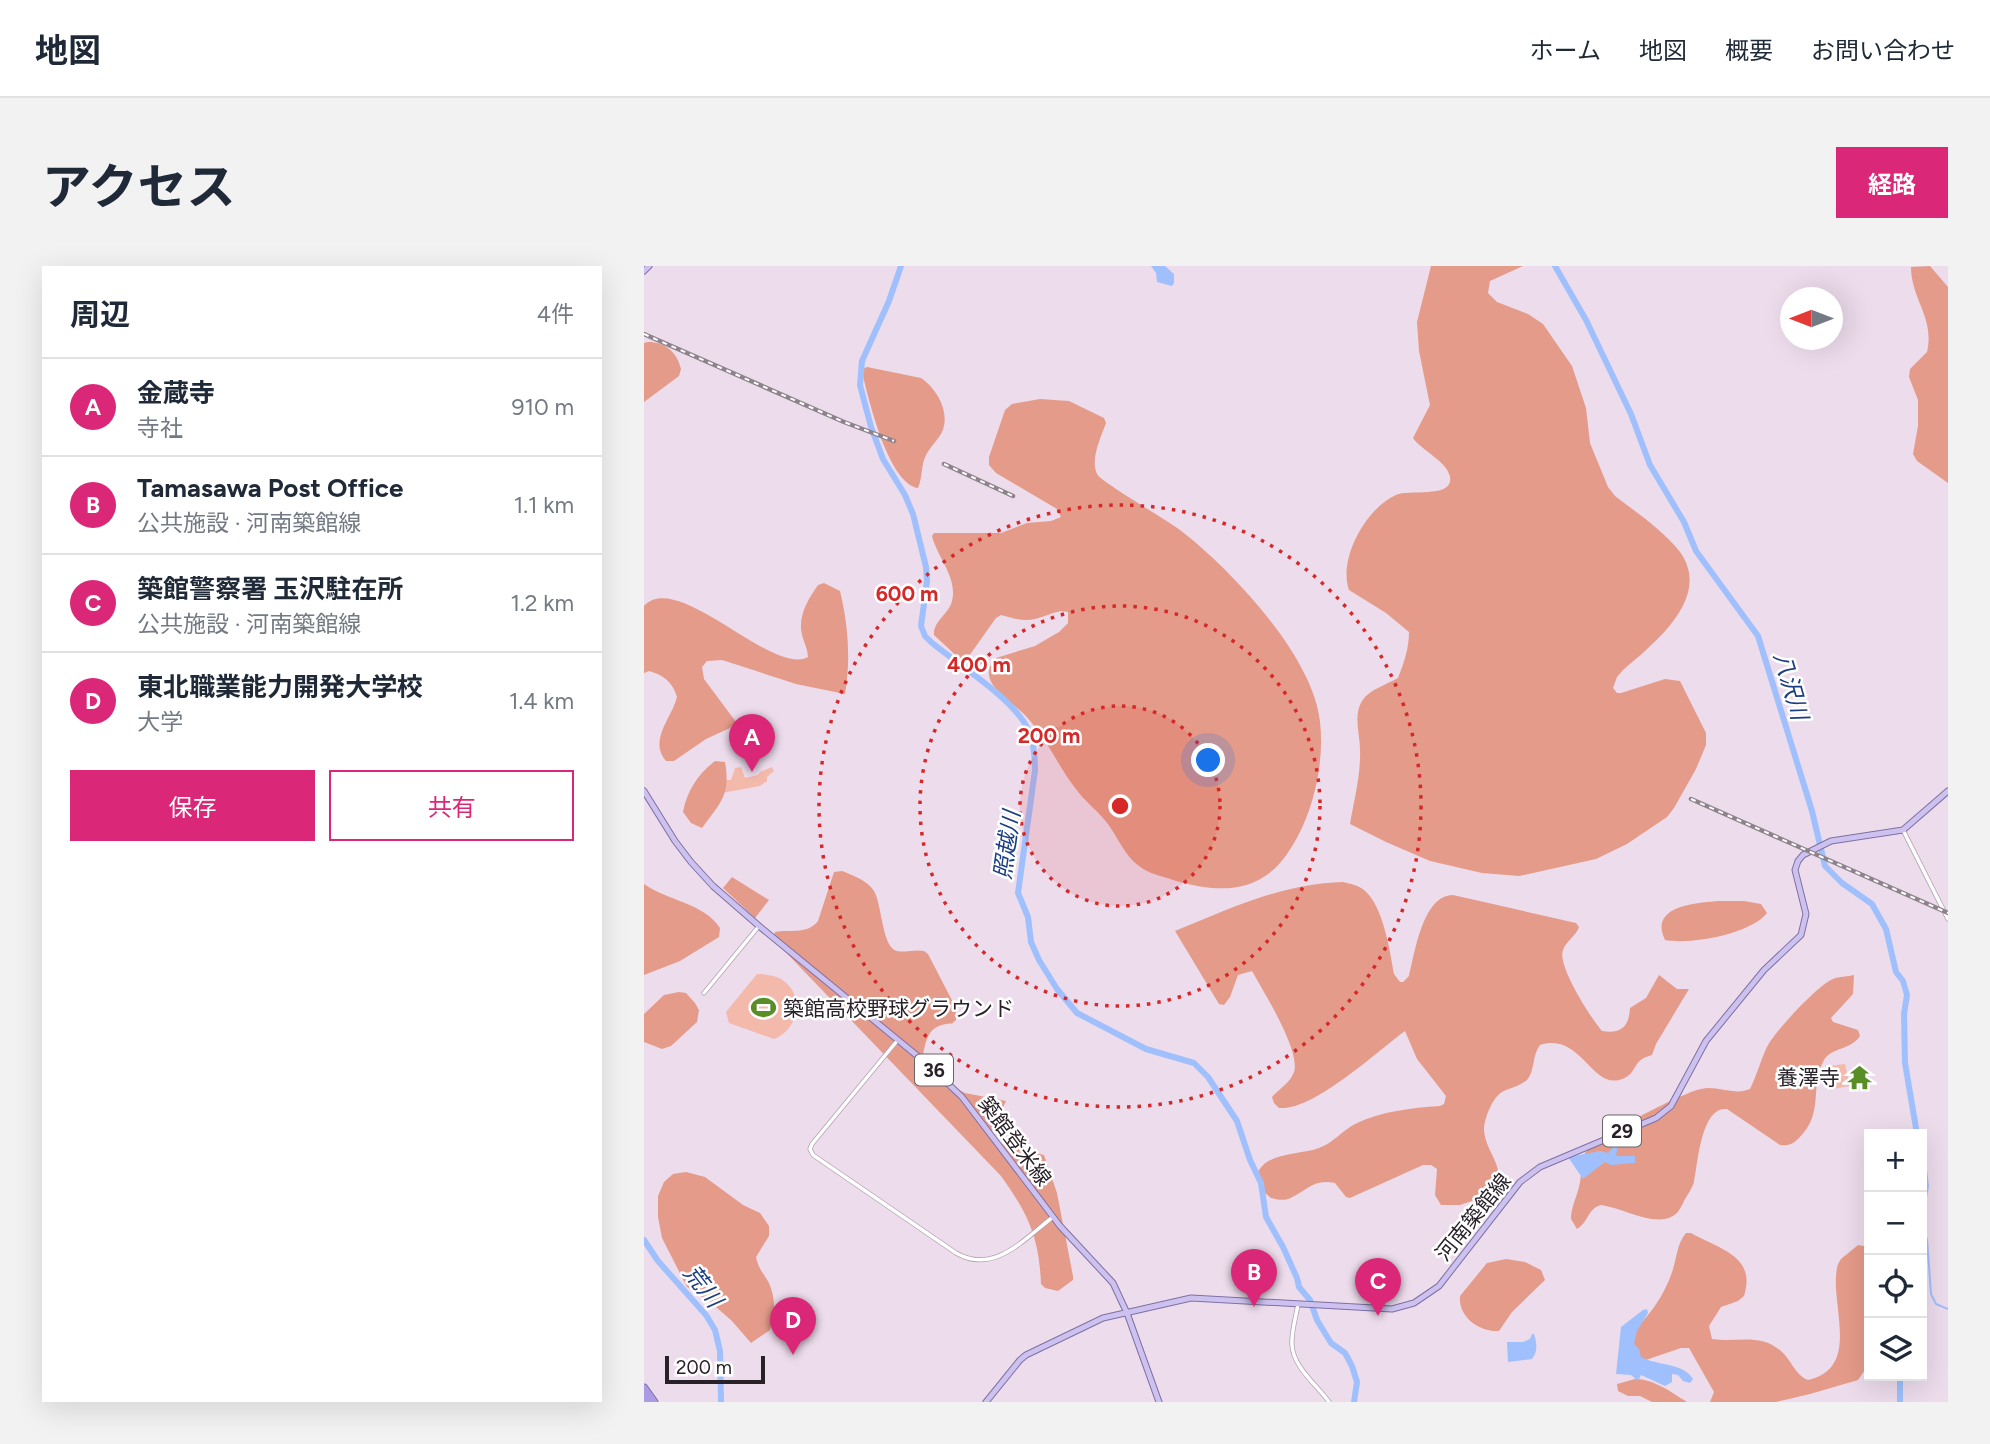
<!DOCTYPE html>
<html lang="ja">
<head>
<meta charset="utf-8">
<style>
	body { margin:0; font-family:Figtree,"Noto Sans JP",sans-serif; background:#f2f2f3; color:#1f2937 }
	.controls { position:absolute; right:21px; bottom:21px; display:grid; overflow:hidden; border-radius:0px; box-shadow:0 7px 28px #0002 }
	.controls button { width:63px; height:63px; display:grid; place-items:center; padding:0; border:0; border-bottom:2px solid #e0e1e3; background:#fff; color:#1f2937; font:35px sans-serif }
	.compass { position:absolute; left:1136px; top:21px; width:63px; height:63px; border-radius:50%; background:#fff; box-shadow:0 7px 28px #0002; rotate:270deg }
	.scale { position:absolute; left:21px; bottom:18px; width:100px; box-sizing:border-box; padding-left:7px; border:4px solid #282228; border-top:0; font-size:19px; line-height:24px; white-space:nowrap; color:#282228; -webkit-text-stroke:5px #fff; paint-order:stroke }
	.you { position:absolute; left:565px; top:495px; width:24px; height:24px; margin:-18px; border:5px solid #fff; border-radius:50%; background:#1a73e8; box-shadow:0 0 0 10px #1a73e833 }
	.badge { display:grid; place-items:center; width:46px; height:46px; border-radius:50%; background:#db2777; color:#fff; font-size:23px; font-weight:700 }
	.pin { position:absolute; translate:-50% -58px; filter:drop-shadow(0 2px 4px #0008) }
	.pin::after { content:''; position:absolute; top:37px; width:24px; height:21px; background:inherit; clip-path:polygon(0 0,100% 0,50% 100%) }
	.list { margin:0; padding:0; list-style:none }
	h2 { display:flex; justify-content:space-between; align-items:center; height:91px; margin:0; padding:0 28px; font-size:30px }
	h2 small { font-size:23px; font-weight:400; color:#747a83 }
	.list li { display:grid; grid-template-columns:46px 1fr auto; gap:21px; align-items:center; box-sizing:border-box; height:98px; padding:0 28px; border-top:2px solid #e0e1e3 }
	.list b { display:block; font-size:26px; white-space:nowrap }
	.list p { margin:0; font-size:23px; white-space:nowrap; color:#747a83 }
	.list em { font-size:23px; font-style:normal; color:#747a83 }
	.actions { display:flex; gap:14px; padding:21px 28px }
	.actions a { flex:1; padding:16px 0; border:2px solid #db2777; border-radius:0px; text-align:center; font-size:24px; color:#db2777 }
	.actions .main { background:#db2777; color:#fff }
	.icon { flex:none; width:38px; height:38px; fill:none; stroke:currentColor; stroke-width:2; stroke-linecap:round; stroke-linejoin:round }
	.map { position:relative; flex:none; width:1304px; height:1136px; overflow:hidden; border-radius:0px }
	header { display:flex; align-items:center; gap:42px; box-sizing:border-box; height:98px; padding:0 35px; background:#fff; border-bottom:2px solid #e0e1e3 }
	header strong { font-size:33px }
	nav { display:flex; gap:38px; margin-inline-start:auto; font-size:24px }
	.intro { display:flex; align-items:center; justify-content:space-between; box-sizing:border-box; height:168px; padding:0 42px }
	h1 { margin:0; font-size:49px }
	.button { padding:18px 32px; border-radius:0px; background:#db2777; color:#fff; font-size:24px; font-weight:700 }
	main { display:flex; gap:42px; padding:0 42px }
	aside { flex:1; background:#fff; border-radius:0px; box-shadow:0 7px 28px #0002 }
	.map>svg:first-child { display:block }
	.green { fill:#f3b9ab }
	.forest { fill:#e59b89 }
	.water { fill:#9fc0fc }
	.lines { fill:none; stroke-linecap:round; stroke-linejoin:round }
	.stream { stroke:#9fc0fc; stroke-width:2 }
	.river { stroke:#9fc0fc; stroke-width:6 }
	.tertiary-casing { stroke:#b2a1b1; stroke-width:5 }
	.primary-casing { stroke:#7e70a3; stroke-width:7 }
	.motorway-casing { stroke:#7e70a3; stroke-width:9 }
	.tertiary { stroke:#fff; stroke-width:3.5 }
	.primary { stroke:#cdc2ef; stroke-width:5 }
	.motorway { stroke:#ac9ae5; stroke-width:7 }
	.rail-casing { stroke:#8e828d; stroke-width:4.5 }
	.rail { stroke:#fff; stroke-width:2; stroke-dasharray:5; stroke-linecap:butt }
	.ring { fill:none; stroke:#d62828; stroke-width:3.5; stroke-dasharray:3.5 7 }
	.labels { text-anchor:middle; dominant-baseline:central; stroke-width:5; stroke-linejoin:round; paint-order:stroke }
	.shield { fill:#fff; stroke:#686468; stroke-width:2 }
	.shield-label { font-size:19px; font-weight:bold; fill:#282228 }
	.poi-label { font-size:21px; fill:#282228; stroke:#fff; text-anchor:start }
	.street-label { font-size:21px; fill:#282228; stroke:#fff }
	.water-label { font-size:23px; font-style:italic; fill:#1b3e83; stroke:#fff }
	.centre { fill:#d62828; stroke:#fff; stroke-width:3.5 }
	.ring-label { font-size:21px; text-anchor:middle; font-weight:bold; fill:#d62828; stroke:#fff; stroke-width:5; stroke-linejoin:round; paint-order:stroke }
</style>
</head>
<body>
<header>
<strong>地図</strong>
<nav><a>ホーム</a><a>地図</a><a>概要</a><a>お問い合わせ</a></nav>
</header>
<div class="intro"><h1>アクセス</h1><a class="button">経路</a></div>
<main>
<aside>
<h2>周辺<small>4件</small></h2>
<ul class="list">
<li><span class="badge">A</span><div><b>金蔵寺</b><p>寺社</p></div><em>910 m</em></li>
<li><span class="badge">B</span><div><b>Tamasawa Post Office</b><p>公共施設 · 河南築館線</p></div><em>1.1 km</em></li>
<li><span class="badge">C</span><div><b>築館警察署 玉沢駐在所</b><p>公共施設 · 河南築館線</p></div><em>1.2 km</em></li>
<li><span class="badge">D</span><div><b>東北職業能力開発大学校</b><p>大学</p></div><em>1.4 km</em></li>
</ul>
<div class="actions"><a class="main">保存</a><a>共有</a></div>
</aside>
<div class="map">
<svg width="1304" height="1136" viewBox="0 0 1304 1136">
	<rect width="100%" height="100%" fill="#eddcec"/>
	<!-- green -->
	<path class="green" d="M97 501 101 512 114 509 116 506 128 501 130 505 123 511V515L116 520 78 527 82 514H87L91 502Z
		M113 708C120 708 128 709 135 712 162 726 156 763 130 773L85 757 82 746Z
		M1201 798 1206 820 1188 823 1184 800Z"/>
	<!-- forest -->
	<path class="forest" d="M787 0H879L846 15 844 27 853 36 884 48 899 58 928 100 942 142 946 177 964 221 971 230C993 247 1019 264 1036 286 1069 332 1009 378 979 404L973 411 969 422 973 427H977L1021 413 1036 415 1062 467V479L1052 503 1030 542 1023 551 983 578 952 593 875 610 838 607 786 595 742 576 706 558C710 534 717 509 716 483 716 468 709 450 718 435 726 423 742 419 754 412 760 397 765 382 765 366L742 347 705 324C694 293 722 242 752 229 765 223 810 233 806 211 803 195 778 185 769 172L786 139 775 85 773 56Z
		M1286 0 1304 21V217L1273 195 1269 188 1274 160V134L1265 111 1266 103 1283 86C1291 52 1267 33 1267 1Z
		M4 76C21 76 33 86 37 103L35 110 0 136V77Z
		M223 101 277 112C295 124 309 152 295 171 289 179 283 185 280 194 277 204 278 213 274 222 245 218 225 135 219 110V103Z
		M396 133 425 135 460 152 462 157C457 171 446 193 453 208 457 216 523 254 536 264 586 302 670 391 676 456 681 499 668 553 643 588 615 629 572 627 529 614 518 610 505 608 495 600 481 590 474 572 464 558 455 546 444 538 435 527 419 508 409 485 394 465 388 457 381 448 373 442 359 429 332 413 352 392L391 380 415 366 424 357V346C413 343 402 351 391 353 379 356 369 352 357 349L352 352 320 397 290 369C289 355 305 348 308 335 314 312 293 291 288 270L290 267H357L383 257 407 255 417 251 413 243 352 207 345 199V191L361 144 368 138Z
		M180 317 196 325C204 358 207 394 201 428L152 418 78 394 63 395 58 401 60 413 92 456 86 462 62 473 30 495H22C4 474 28 452 33 431 29 417 20 409 5 405L0 407V340C33 303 129 411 164 391 163 379 158 374 157 363 156 346 165 332 174 319Z
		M71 495 81 496C87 529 76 537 58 562L47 557 39 546C43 525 54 508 71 495Z
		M198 605C210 610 223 614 230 625 238 638 238 682 253 685 261 687 271 683 280 685L284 688 312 742V754C305 760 311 756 302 758 284 761 282 774 279 789L305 819 321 827 362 835 348 865 350 873 360 879 400 889 413 927 429 1010V1014L414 1025 401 1022 397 1018C395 970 384 948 357 910L129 673 131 666C147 663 163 669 174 655L190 606Z
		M88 611 125 634 111 652 79 622Z
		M699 616C707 618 714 619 720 624 739 639 746 685 750 708L756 716H759L765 710C771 686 779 629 809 629L932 657 935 661C932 670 922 675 919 684 913 700 947 752 958 765 977 768 985 761 986 742L1002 732 1015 709 1033 723H1045L1012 778 1008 789C1005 790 1001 791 998 793 989 799 991 810 975 814 947 821 936 766 896 779 888 789 891 805 883 814 876 820 866 822 858 826 848 832 840 853 840 864 842 889 862 897 852 927L816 939H797L791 929 793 903 787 899H779L706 932 702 931 691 917C669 912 662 926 644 933 638 935 632 933 627 932L621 927 613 909C620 886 656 889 675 882 689 877 698 865 711 858 738 845 767 842 796 840L800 838 802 830 773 793 761 765C732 786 670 845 635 842L630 837 628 831C635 823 647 816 650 806 657 785 619 725 608 705L594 709 586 731 580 739 575 738 531 665C588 642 636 618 699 616Z
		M0 618C24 635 60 637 76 662L75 671 36 695 0 709Z
		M1075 635H1100L1117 638 1123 647C1107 668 1046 679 1021 674 1004 639 1054 637 1075 635Z
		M1210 709 1209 728 1187 752 1189 756 1214 764 1216 770C1207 784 1188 781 1180 794 1165 820 1181 847 1155 872 1149 878 1145 880 1136 879L1083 843C1057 840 1054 897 1050 916 1048 923 1043 929 1040 935 1036 944 1032 951 1021 953 999 956 979 942 957 939 944 942 944 957 933 963L927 953C927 940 934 929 936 916 938 908 936 897 940 889 946 874 1039 826 1057 823 1073 819 1090 830 1106 823 1113 809 1116 796 1122 783 1128 768 1175 718 1189 713 1195 710 1204 711 1210 709Z
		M35 726 42 727 51 737 55 744 53 756 27 780 18 783 0 776V748L20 729Z
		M42 906 61 911 99 939 116 947 125 960V970L112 991C114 1002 120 1008 125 1017 132 1033 131 1048 126 1064L107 1077 88 1055 65 1035 43 1021 18 972 14 951V930L20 916 29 908Z
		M1042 967H1047C1074 983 1113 989 1100 1030L1094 1035 1077 1041 1065 1060 1068 1073C1092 1077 1117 1066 1138 1086 1147 1094 1152 1110 1164 1114 1220 1101 1183 1034 1194 998L1197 993 1214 979 1225 981V1098L1214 1114 1166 1128 1132 1136H1066L1070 1126 1045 1082H1037L993 1097 983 1073C1003 1051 1017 1036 1027 1009 1033 994 1032 979 1042 967Z
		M862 993 881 996 897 1004 901 1014 868 1046 855 1065C835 1066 814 1051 816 1030L843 997Z
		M991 1113C1010 1113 1027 1126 1043 1136H1008L996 1130H984L974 1125 973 1118Z"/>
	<!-- water -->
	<path class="water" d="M507 0H521L530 8V17L528 20 513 16 512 7Z
		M971 879H974L972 890H991V897L967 899 961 896 939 913 924 891 956 885 964 887Z
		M1003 1043 1004 1047 993 1065 990 1078 995 1083 997 1091C1013 1100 1039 1096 1049 1113L1046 1117 1039 1115 1034 1109 1028 1108V1116L1021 1120 997 1109 994 1115 987 1109 972 1108 977 1061 999 1044Z
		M888 1068H890C893 1078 894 1085 888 1093L864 1096 863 1076H879L886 1073Z"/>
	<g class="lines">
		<!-- stream -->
		<path class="stream" d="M1278 967 1283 973 1287 1028 1292 1038 1304 1043"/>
		<!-- river -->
		<path class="river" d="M257 0 245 35 218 95 216 119 227 161 239 193 261 229 269 248 282 301 283 315 277 360 281 370 287 376C313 398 374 435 385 466 390 478 391 491 391 504L374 627 384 651 387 676 395 694 413 723 433 747 502 783 550 797 564 811 593 855 606 894 617 917 622 951 639 981 653 1012 655 1021 666 1034 673 1054 687 1077 701 1087 708 1100 713 1116 710 1136
			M911 0 942 54 987 148 1006 199 1040 256 1052 285 1114 370 1168 545 1181 600 1198 617 1228 638 1242 663 1252 706 1259 715 1263 729 1260 748 1261 797 1273 868
			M1278 887 1282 920 1278 942
			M0 974 14 995 62 1049 71 1064 76 1085 77 1136
			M1256 1110V1136"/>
		<defs>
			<path id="tertiary" d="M1259 564 1304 653
				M60 727 115 660
				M253 775 168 878 166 883 169 889 312 987C350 1009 380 973 409 951
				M654 1038C652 1051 647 1066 648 1079 649 1101 673 1119 685 1136"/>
			<path id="primary" d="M0 5 5 0
				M0 525 31 575 47 596 69 620 115 660 282 797 318 831 416 960 469 1017 483 1047 515 1136
				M342 1136 376 1094 382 1089 459 1052 547 1032 748 1043 770 1037 795 1020 876 916 896 901 1012 852 1027 840 1062 775 1120 704 1157 669 1162 648 1151 604 1154 595 1159 589 1187 575 1259 564 1304 525"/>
			<path id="motorway" d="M0 1122 10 1136
				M0 1131 3 1136"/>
		</defs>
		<!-- tertiary casing -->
		<use href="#tertiary" class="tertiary-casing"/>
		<!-- primary casing -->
		<use href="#primary" class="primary-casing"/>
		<!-- motorway casing -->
		<use href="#motorway" class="motorway-casing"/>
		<!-- tertiary -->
		<use href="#tertiary" class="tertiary"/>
		<!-- primary -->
		<use href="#primary" class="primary"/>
		<!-- motorway -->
		<use href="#motorway" class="motorway"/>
		<defs>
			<path id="rail" d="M0 68 200 156 250 175
				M300 198 369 230
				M1047 533 1304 647"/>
		</defs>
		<!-- rail casing -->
		<use href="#rail" class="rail-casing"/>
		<!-- rail -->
		<use href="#rail" class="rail"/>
	</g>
	<!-- distance rings -->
	<circle cx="476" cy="540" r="100" fill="#d62828" fill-opacity=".12"/>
	<g class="ring">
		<circle cx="476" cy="540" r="100"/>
		<circle cx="476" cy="540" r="200"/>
		<circle cx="476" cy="540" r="301"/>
	</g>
	<!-- icons -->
	<defs>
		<symbol id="stadium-bare" viewBox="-9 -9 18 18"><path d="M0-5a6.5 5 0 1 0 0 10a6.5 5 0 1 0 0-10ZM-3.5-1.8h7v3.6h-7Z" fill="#598e27" stroke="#fff" stroke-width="2.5" paint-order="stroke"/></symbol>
		<symbol id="temple-bare" viewBox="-9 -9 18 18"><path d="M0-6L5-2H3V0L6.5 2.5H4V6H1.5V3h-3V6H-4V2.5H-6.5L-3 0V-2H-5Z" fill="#598e27" stroke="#fff" stroke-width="2.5" paint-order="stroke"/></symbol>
	</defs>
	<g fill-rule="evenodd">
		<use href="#stadium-bare" x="102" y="724" width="35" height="35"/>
		<use href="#temple-bare" x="1198" y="794" width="35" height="35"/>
	</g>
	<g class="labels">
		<!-- shield labels -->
		<g class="shield">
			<rect x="271" y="788.5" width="38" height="31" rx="5"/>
			<rect x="959" y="849.5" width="38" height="31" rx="5"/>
		</g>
		<g class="shield-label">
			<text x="290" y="804">36</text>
			<text x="978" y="865">29</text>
		</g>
		<!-- poi labels -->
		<g class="poi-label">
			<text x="139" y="742">築館高校野球グラウンド</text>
			<text x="1196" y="811" text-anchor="end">養澤寺</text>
		</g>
		<!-- street labels -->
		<g class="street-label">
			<text transform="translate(371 875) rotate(53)">築館登米線</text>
			<text transform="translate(829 951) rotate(-51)">河南築館線</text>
		</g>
		<!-- water labels -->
		<g class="water-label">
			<text transform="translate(1147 420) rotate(74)">八沢川</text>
			<text transform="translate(363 579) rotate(-82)">照越川</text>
			<text transform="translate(59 1020) rotate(52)">荒川</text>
		</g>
	</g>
	<circle cx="476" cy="540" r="10" class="centre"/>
	<g class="ring-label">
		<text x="263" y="335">600 m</text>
		<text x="335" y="406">400 m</text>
		<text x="405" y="477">200 m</text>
	</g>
</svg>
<div class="controls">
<button>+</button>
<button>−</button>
<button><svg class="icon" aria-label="locate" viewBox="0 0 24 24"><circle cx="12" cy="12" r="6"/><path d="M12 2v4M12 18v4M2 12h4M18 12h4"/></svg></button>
<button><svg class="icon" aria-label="layers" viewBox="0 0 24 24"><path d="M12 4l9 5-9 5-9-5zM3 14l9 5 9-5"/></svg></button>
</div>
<svg class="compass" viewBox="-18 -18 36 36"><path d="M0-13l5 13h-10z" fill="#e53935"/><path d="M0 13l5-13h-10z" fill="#747a83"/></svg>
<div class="scale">200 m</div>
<div class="you"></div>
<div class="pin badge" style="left:108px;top:506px">A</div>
<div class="pin badge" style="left:610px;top:1041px">B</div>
<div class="pin badge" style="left:734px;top:1050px">C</div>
<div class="pin badge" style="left:149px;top:1089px">D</div>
</div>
</main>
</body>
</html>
